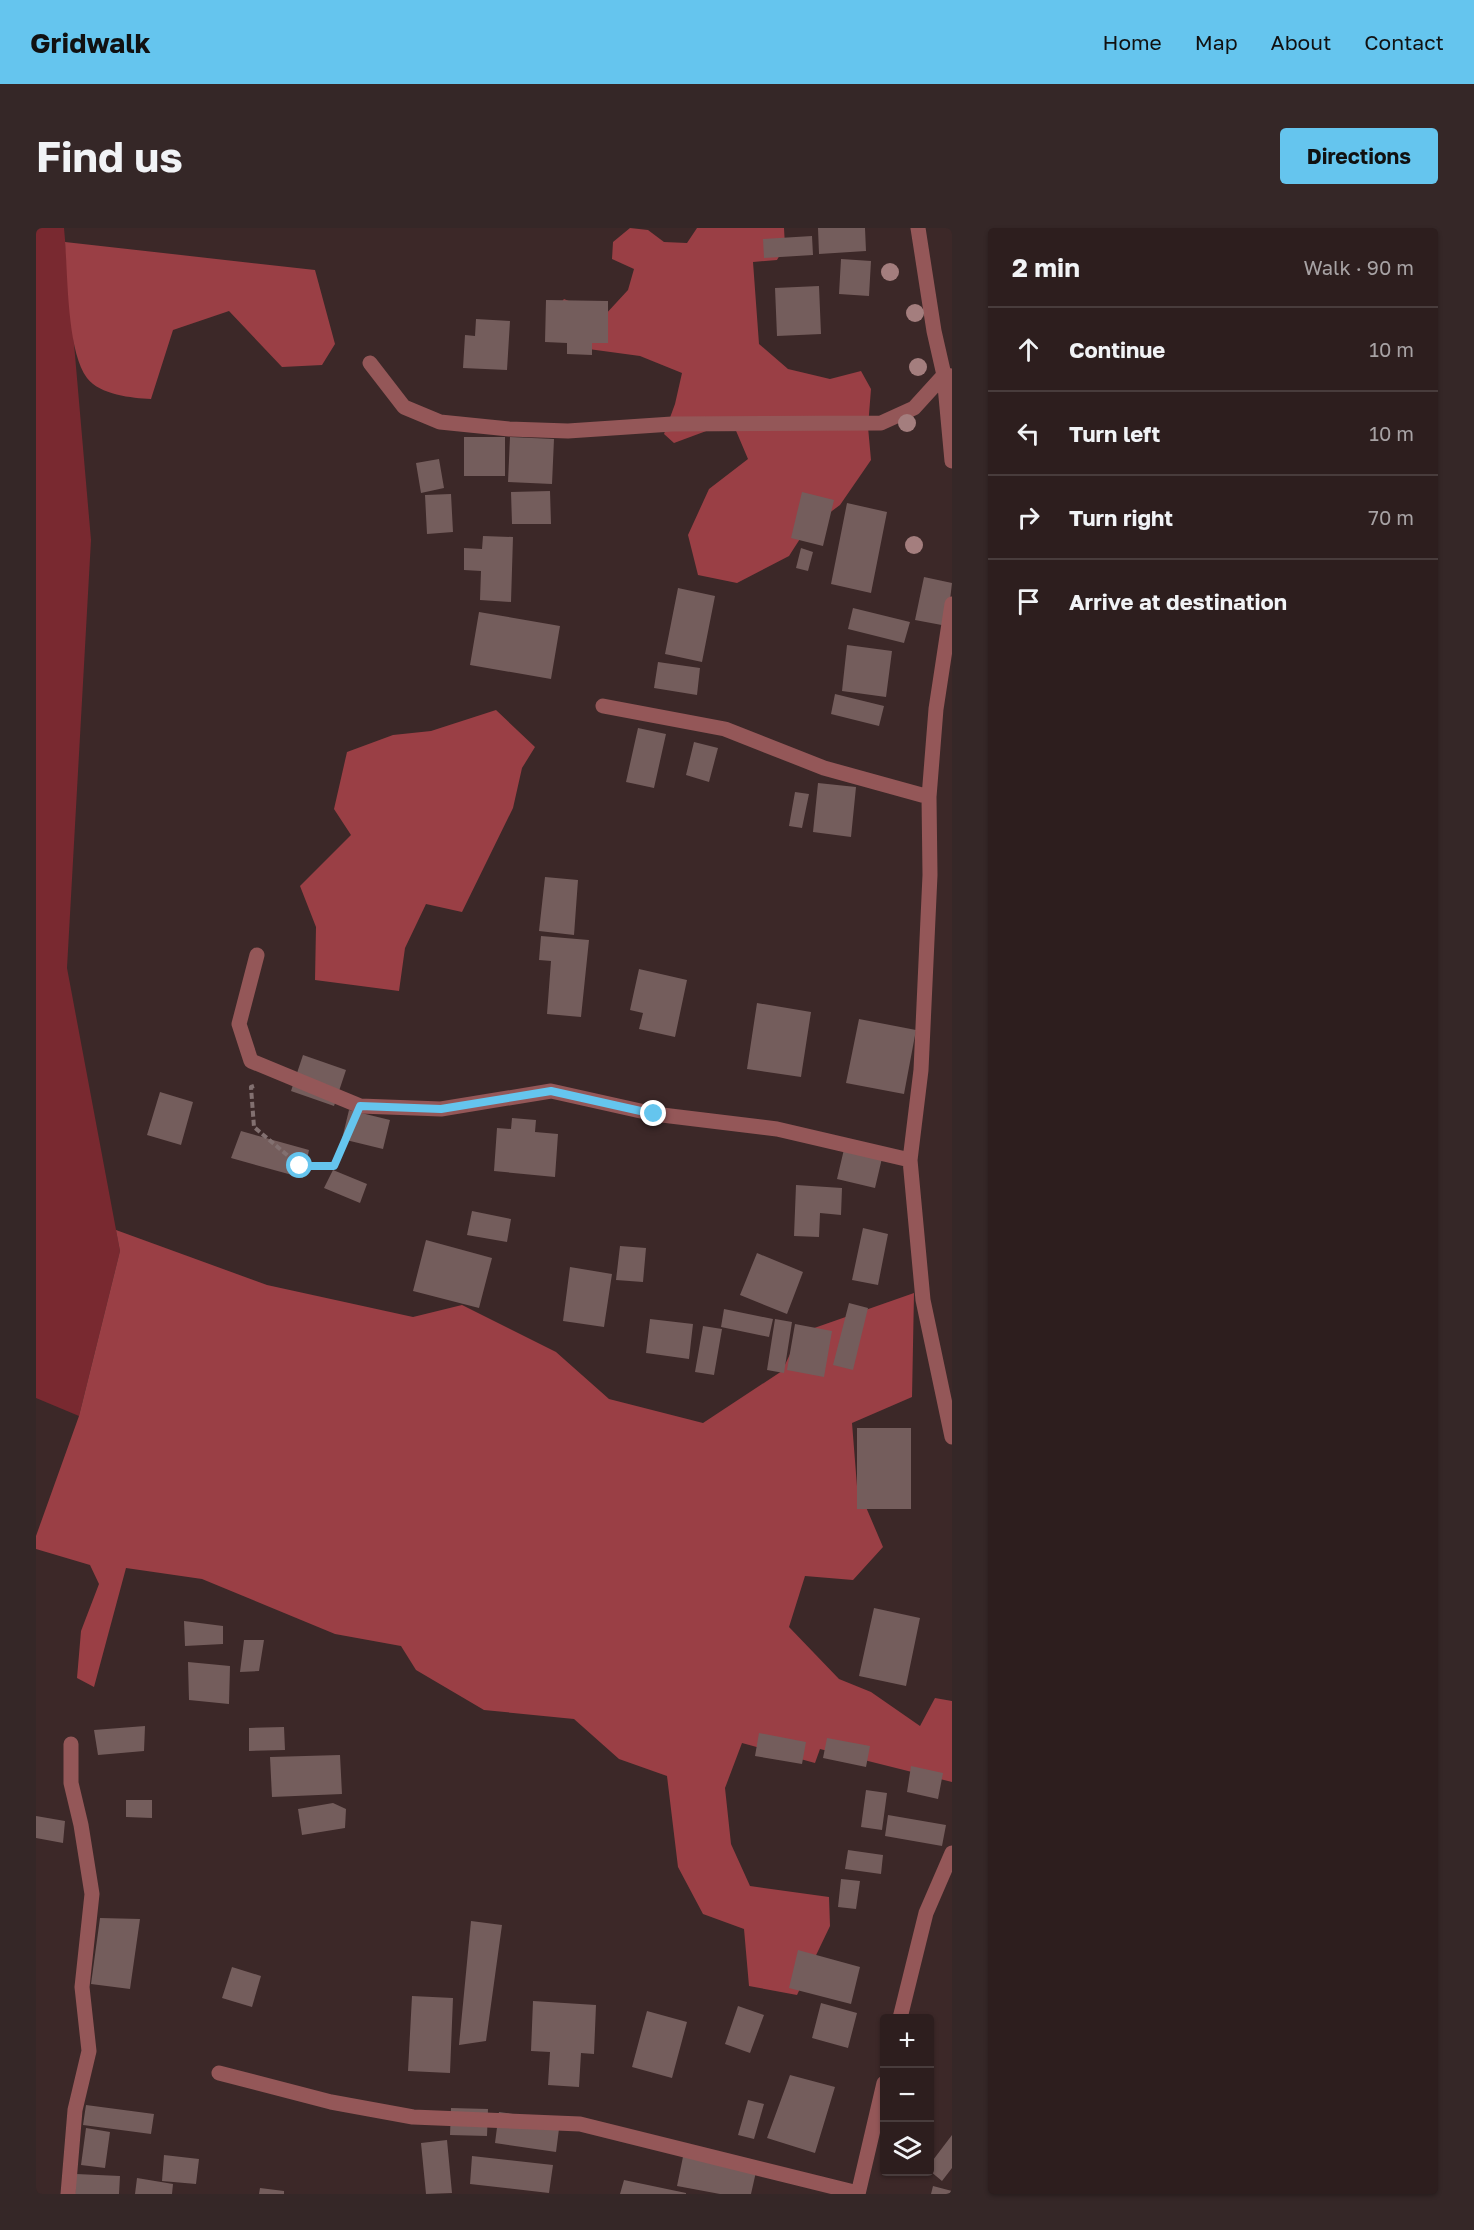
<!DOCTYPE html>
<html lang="en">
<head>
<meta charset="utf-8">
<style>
	body { margin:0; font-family:"Golos Text",sans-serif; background:#352727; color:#f1f3f6 }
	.controls { position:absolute; right:18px; bottom:18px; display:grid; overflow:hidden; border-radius:6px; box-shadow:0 2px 4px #0004 }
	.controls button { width:54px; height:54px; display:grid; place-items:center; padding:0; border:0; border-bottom:2px solid #483c3c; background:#2d1e1e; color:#f1f3f6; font:30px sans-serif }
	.stop { position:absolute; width:18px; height:18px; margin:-14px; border:4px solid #65c5ee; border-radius:50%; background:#fff }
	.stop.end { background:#65c5ee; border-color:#fff; box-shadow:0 2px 6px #0008 }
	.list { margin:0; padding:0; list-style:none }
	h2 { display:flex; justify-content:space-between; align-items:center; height:78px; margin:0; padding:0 24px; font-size:26px }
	h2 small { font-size:20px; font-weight:400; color:#a7a2a4 }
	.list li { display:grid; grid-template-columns:39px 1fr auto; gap:18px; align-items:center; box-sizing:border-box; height:84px; padding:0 24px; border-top:2px solid #483c3c }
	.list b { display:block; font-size:22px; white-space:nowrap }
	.list em { font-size:20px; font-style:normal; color:#a7a2a4 }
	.icon { flex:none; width:33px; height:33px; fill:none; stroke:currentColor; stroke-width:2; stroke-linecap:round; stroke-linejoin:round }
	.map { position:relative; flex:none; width:916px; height:1966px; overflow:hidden; border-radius:6px }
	header { display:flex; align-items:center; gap:36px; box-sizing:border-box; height:84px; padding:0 30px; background:#65c5ee; color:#111 }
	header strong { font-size:28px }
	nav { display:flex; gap:33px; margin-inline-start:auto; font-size:21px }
	.intro { display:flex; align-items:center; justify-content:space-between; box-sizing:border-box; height:144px; padding:0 36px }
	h1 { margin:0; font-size:42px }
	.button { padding:15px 27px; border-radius:6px; background:#65c5ee; color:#111; font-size:21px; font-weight:700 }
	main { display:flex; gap:36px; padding:0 36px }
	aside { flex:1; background:#2d1e1e; border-radius:6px; box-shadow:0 2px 4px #0004 }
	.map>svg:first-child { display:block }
	.green { fill:#792930 }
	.forest { fill:#9a3f45 }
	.building { fill:#745d5c }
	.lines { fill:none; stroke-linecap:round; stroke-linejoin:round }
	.path { stroke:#827070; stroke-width:4; stroke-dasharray:6 3; stroke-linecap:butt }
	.street { stroke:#945758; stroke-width:15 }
	.tree { fill:#a47e7e }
	.route { stroke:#65c5ee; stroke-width:8 }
</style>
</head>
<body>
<header>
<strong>Gridwalk</strong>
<nav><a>Home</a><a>Map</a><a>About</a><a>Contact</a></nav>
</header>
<div class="intro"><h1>Find us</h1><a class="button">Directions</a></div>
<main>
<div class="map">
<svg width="916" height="1966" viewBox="0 0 916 1966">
	<rect width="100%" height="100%" fill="#3c2828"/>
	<!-- green -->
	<path class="green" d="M0 0H28L55 312 31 740 84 1023 43 1188 0 1170Z"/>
	<!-- forest -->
	<path class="forest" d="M594 0 612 2 628 14 651 15 661 0H748L749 18 741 32 717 34 723 116 752 141 794 151 825 143 835 161 832 199 835 232 804 277 769 303 753 328 701 355 662 347 652 307 673 261 712 231 698 198 673 202 638 215 628 206 639 176 646 145 604 128 545 120 514 88 528 71 568 88 592 62 598 41 576 31 577 14Z
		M29 14 279 42 299 116 286 137 246 139 193 83 137 102 115 171C96 170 64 167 51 150 31 123 32 49 29 14Z
		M460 482 499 519 486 540 477 580 426 684 390 676 369 720 363 763 279 752 280 699 264 658 315 607 298 581 311 524 357 507 395 503Z
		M80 1002 231 1057 377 1089 426 1077 520 1124 573 1171 667 1195 746 1143 764 1105 878 1065 876 1169 816 1195 821 1258 847 1319 817 1352 769 1348 753 1399 803 1451 835 1464 884 1498 899 1470 916 1473V1554L784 1521 779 1535 706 1515 689 1560 695 1616 714 1658 793 1669 794 1698 761 1767 713 1758 708 1701 667 1686 642 1639 631 1548 583 1531 538 1491 448 1482 380 1442 365 1418 299 1406 166 1351 90 1340 58 1459 41 1450 45 1403 63 1356 54 1337 0 1321V1308L43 1188 84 1023Z"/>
	<!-- building -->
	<path class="building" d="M782 0H829L830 23 783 26Z
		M776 8 777 27 728 30 727 11Z
		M805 31 835 33 833 68 803 66Z
		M783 58 785 106 741 108 739 60Z
		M510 72 572 73V115H556V127L531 126V115L509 114Z
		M440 91 474 93 471 142 427 140 429 107 439 108Z
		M428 209H469V248H428Z
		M474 209 518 211 516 256 472 254Z
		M403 231 408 260 385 265 380 235Z
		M514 263 515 296H476L475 264Z
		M766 264 798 272 787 318 755 310Z
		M415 266 417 304 391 306 389 267Z
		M811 275 851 284 835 365 795 356Z
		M447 308 477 309 475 374 444 372 445 343 428 342V320L446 321Z
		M765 320 777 324 772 343 760 340Z
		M888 349 916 355 911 398 879 392Z
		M642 360 679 368 666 434 629 426Z
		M817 380 874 394 868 415 812 401Z
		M443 384 524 398 515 451 434 437Z
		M811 417 856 423 850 469 806 463Z
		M622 434 664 440 661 467 618 460Z
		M799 466 848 478 843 498 795 486Z
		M602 500 630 506 618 560 590 554Z
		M658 514 682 520 673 554 650 547Z
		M782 555 820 559 815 609 777 604Z
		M759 564 773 566 766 600 753 598Z
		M509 649 542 652 538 707 503 703Z
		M505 708 553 712 545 789 511 786 515 733 503 732Z
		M603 741 651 752 639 809 603 801 607 785 594 782Z
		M721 775 775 784 765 849 711 841Z
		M823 791 880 802 868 866 810 855Z
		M267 827 310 842 298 878 255 863Z
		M124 864 157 874 145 917 111 907Z
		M313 882 354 892 347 921 306 911Z
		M476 890 500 892 499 904 522 906 519 949 458 943 461 900 475 901Z
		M205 903 273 922 267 950 195 930Z
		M809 917 847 926 839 960 801 951Z
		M297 942 331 956 324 975 288 960Z
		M760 957 806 960 805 987 784 985 783 1009 758 1008Z
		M436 983 475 991 471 1014 431 1007Z
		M827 1000 852 1006 842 1057 816 1052Z
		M390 1012 456 1030 443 1080 377 1063Z
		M584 1018 610 1020 607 1054 580 1052Z
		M721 1025 767 1044 751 1086 704 1067Z
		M534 1039 576 1046 568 1099 527 1093Z
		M813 1075 832 1080 817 1142 797 1137Z
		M688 1081 737 1091 733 1109 685 1099Z
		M614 1091 657 1096 653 1131 610 1125Z
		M739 1091 756 1094 748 1145 731 1142Z
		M759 1096 796 1103 788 1149 751 1142Z
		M667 1098 686 1101 678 1147 659 1144Z
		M821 1200H875V1281H821Z
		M838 1380 884 1390 870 1458 823 1448Z
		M148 1393 187 1398V1416L149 1418Z
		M208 1412H228L223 1443 204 1444Z
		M152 1434 194 1438 193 1476 153 1472Z
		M109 1498 108 1523 62 1527 58 1502Z
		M248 1499 249 1522 213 1523V1500Z
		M723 1505 770 1514 766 1536 719 1528Z
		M791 1510 834 1518 830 1539 787 1530Z
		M304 1527 306 1566 236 1569 234 1529Z
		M875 1538 907 1545 902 1571 871 1564Z
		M830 1562 851 1565 846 1602 825 1599Z
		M90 1572H116V1590L90 1589Z
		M297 1575 310 1581 309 1600 266 1607 262 1581Z
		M852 1587 910 1597 906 1618 849 1608Z
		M0 1588 29 1593 27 1615 0 1610Z
		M812 1622 847 1627 845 1646 809 1641Z
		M805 1651 824 1653 820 1681 802 1679Z
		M64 1690 104 1691 94 1761 55 1756Z
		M435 1693 466 1697 450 1813 423 1817Z
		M762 1722 824 1739 815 1776 753 1760Z
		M196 1739 225 1748 216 1779 186 1770Z
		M376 1768 417 1770 414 1845 372 1843Z
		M497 1773 560 1777 558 1826 545 1825 543 1859 512 1857 514 1824 495 1823Z
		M785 1775 821 1785 812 1820 776 1810Z
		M702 1778 728 1787 714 1825 689 1816Z
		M611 1783 651 1794 636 1850 596 1839Z
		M754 1847 799 1859 779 1925 731 1910Z
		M712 1872 728 1876 718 1911 702 1907Z
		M50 1877 118 1886 115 1906 47 1897Z
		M415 1880 452 1881 451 1908 414 1907Z
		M463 1884 524 1893 520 1924 459 1915Z
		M50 1900 74 1904 69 1940 45 1937Z
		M916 1907V1940L906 1953 894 1943V1936Z
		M411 1912 416 1965 390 1966 385 1915Z
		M649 1919 722 1935 715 1966H684L641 1958Z
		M128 1927 163 1931 160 1956 126 1953Z
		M436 1928 517 1937 513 1965 434 1956Z
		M40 1946 84 1948 83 1966H39Z
		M101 1950 137 1956 136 1966H99Z
		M588 1952 650 1965V1966H584Z
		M897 1958 916 1963V1966H895Z
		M224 1960 248 1963V1966H223Z"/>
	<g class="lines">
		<!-- path -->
		<path class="path" d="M218 858 215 859 218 899 264 938H298L316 897"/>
		<!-- street -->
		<path class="street" d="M882 0 898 103 908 147 916 233
			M334 135 368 179 404 194 473 201 532 203 636 196 845 195 878 180 908 147 916 148
			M916 376 900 481 893 569 894 647 885 842 874 932 887 1072 916 1209
			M567 478 689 501 788 540 893 569
			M221 727 203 796 215 833 324 878 405 881 515 863 618 886 741 901 874 932
			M864 1790 890 1685 916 1625
			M183 1845 295 1874 377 1889 544 1896 822 1965
			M32 1966 39 1882 53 1823 46 1759 56 1666 45 1597 35 1555V1516
			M822 1966 848 1855"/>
	</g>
	<!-- trees -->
	<g class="tree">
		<circle cx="854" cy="44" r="9"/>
		<circle cx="879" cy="85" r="9"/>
		<circle cx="882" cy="139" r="9"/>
		<circle cx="871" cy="195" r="9"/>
		<circle cx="878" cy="317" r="9"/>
	</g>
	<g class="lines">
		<!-- route -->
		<path class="route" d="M264 938H298L324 878 405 881 515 863 618 886"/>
	</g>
</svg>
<div class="controls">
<button>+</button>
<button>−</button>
<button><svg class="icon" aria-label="layers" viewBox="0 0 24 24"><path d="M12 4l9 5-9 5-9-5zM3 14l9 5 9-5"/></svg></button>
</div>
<div class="stop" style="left:264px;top:938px"></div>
<div class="stop end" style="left:618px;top:886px"></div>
</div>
<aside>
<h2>2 min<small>Walk · 90 m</small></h2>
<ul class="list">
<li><svg class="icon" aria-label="ahead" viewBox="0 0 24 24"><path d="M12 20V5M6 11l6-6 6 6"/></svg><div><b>Continue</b></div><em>10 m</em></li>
<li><svg class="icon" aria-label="left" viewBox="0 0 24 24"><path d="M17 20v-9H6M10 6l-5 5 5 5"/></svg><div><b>Turn left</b></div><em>10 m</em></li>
<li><svg class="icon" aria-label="right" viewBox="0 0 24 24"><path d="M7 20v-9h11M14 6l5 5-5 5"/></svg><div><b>Turn right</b></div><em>70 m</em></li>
<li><svg class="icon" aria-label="arrive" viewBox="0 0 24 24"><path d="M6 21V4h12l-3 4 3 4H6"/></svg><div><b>Arrive at destination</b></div></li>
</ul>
</aside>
</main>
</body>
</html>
